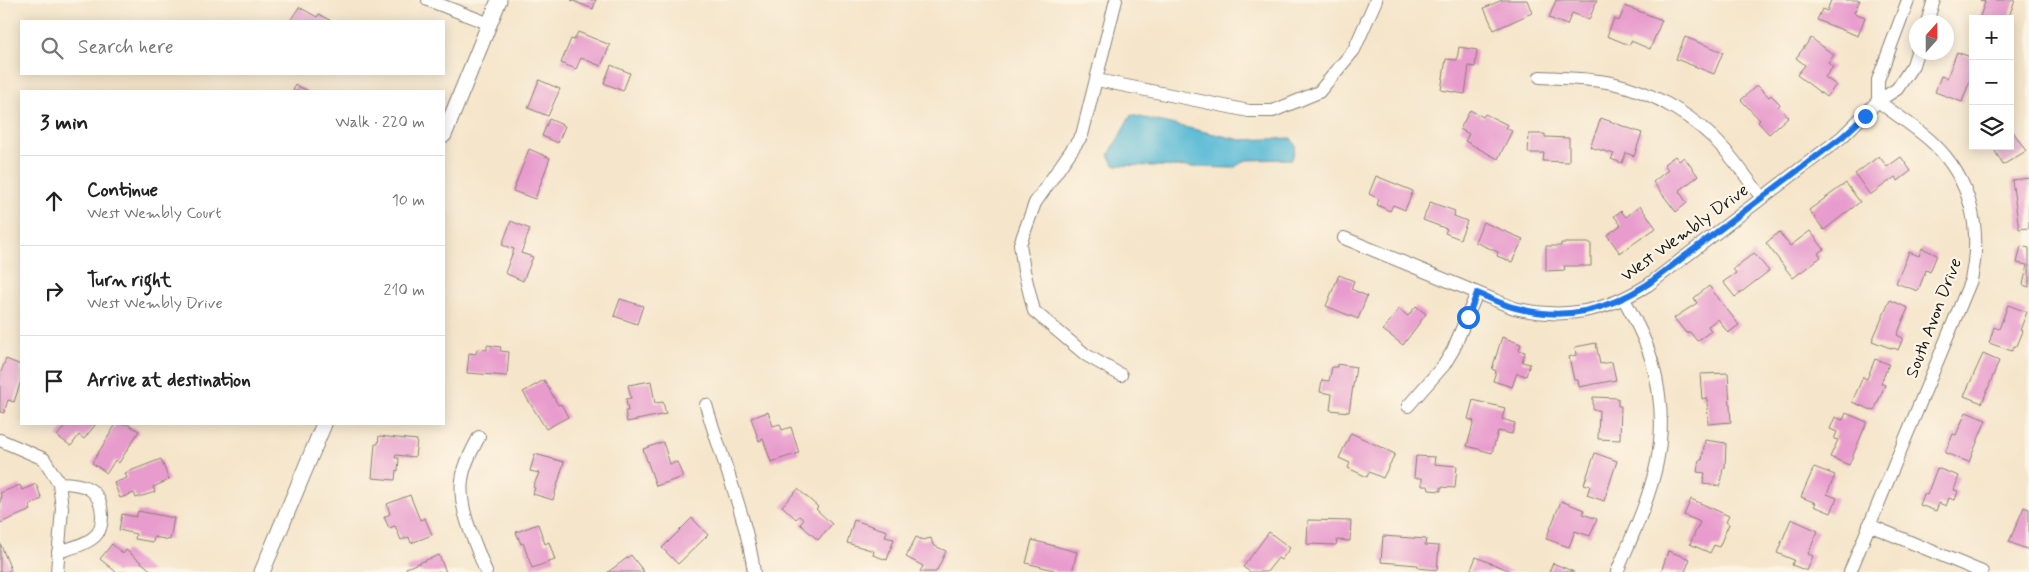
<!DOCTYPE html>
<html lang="en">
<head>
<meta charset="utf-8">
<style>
	body { margin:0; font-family:Mynerve,sans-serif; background:#f2f2f2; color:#222 }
	.controls { position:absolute; right:15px; top:15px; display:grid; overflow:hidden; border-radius:0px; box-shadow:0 2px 12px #0003 }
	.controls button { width:45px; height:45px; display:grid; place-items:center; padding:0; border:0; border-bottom:1px solid #e0e0e0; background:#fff; color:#222; font:25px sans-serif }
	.compass { position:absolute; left:1909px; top:15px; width:45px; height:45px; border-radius:50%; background:#fff; box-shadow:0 2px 12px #0003; rotate:21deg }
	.stop { position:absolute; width:15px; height:15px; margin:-11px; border:4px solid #1a73e8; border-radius:50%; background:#fff }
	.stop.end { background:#1a73e8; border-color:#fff; box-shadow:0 1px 5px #0008 }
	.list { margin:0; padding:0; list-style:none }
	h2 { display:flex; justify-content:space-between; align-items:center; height:65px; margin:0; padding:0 20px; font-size:21px }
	h2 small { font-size:16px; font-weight:400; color:#767676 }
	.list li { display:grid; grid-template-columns:32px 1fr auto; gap:15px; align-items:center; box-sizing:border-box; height:90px; padding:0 20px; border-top:1px solid #e0e0e0 }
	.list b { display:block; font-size:19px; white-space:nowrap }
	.list p { margin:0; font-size:16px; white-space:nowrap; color:#767676 }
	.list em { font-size:16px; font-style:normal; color:#767676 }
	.icon { flex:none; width:28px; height:28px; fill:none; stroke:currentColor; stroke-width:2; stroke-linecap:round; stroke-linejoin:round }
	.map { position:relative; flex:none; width:2029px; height:572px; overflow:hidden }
	.search { position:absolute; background:#fff; box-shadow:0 2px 12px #0003; left:20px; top:20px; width:425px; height:55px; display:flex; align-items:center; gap:12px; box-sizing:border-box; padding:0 18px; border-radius:0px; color:#767676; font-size:19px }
	.panel { position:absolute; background:#fff; box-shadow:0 2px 12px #0003; left:20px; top:90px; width:425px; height:335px; border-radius:0px }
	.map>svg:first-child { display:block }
	.water { fill:#57b9d5; stroke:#3a6a78 }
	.building { fill:#e89bcd }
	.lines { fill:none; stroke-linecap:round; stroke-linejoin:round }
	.minor-casing { stroke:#888073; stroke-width:14 }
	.tertiary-casing { stroke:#888073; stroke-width:17 }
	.minor { stroke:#fff; stroke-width:12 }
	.tertiary { stroke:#fff; stroke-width:15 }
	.route { stroke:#1a73e8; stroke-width:6 }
	.labels { text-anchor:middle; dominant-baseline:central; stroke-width:4.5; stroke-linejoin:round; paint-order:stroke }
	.street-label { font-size:18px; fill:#1c1c1c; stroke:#fcf5e5 }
</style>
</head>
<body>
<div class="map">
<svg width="2029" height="572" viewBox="0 0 2029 572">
	<rect width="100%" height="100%" fill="#fcf5e5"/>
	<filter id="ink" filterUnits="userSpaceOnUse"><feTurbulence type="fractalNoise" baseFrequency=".02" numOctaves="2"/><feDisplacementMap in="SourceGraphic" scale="10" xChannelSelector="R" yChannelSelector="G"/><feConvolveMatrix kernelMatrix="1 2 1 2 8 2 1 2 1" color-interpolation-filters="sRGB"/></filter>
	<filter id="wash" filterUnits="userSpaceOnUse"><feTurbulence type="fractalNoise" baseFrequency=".0096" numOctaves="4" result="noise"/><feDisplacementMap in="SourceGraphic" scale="20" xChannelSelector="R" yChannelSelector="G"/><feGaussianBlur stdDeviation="1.12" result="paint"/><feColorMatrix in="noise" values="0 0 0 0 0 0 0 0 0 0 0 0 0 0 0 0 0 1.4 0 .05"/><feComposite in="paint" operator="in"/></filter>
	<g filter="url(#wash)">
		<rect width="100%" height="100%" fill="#f5e5ca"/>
		<!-- water -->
		<path class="water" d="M1131 115 1241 140 1291 138 1296 146 1292 159 1246 160 1233 168 1114 165 1109 155Z"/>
		<g id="blocks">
			<!-- building -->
			<path class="building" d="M571 0H596L593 9Z
				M1502 0H1527L1532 13 1494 30 1484 8Z
				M1556 0H1597L1589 20 1572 13 1567 25 1549 18Z
				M1831 0H1860L1854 13 1865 17 1858 36 1817 20 1822 9 1827 11Z
				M1980 0H2015L2008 19H1979L1985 2Z
				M1625 6 1662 20 1650 49 1631 41 1629 45 1607 36 1614 19 1619 21Z
				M299 7 317 17 319 14 331 21H290Z
				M578 32 610 45 601 66 581 58 576 69 561 63 571 39 574 40Z
				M1685 37 1723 52 1714 74 1676 59Z
				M1811 38 1834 55 1828 63 1833 67 1825 77 1836 85 1826 97 1797 75 1805 65 1796 58Z
				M1459 47 1477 50 1475 67 1469 66 1465 94 1441 90 1446 59 1457 60Z
				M1957 52 1973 58V72L1962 102 1935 92 1941 76 1947 78Z
				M611 65 630 73 623 91 604 83Z
				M539 80 560 89 548 116 528 108Z
				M295 85 309 91H293Z
				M1757 85 1769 97 1771 95 1780 104 1778 107 1788 117 1769 134 1758 122 1760 120 1741 100Z
				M1470 110 1483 117 1485 114 1508 125 1506 128 1512 131 1498 159 1465 141 1469 134 1460 129Z
				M1601 118 1642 133 1634 156 1626 153 1622 163 1611 159 1614 154 1590 147Z
				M549 119 565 126 558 143 542 136Z
				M2010 127 2026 151 2003 165 1995 151 1996 150 1994 146H2010Z
				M1529 134H1545V137L1569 138V162L1543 161 1544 153H1528Z
				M529 149 550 158 535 199 513 191Z
				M1675 156 1679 161 1684 157 1698 176 1679 191 1687 203 1676 212 1653 182 1668 170 1664 164Z
				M1879 156 1887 167 1901 157 1911 171 1898 181 1895 177 1870 195 1855 174Z
				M1376 176 1413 191 1405 210 1393 205 1390 211 1377 205 1379 199 1369 194Z
				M2029 178V228L2019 229 2012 180Z
				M1846 183 1860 202 1824 230 1809 210Z
				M1430 202 1455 211 1454 216 1467 221 1460 239 1445 233 1447 229 1423 220Z
				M1640 206 1656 228 1620 253 1607 235 1621 225 1614 216 1621 211 1626 217Z
				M511 221 530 229 521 253 533 257 523 281 505 273 514 249 502 245Z
				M1483 222 1523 239 1512 262 1497 256 1498 252 1475 242Z
				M1810 231 1824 249 1818 253 1821 257 1793 278 1766 243 1779 232 1790 246Z
				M1561 243H1591V266H1564L1565 270 1546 271V246H1561Z
				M2021 246 2029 248V287L2023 285 2027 265 2017 263Z
				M1922 248 1937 255 1930 272 1926 270 1918 291 1896 283 1909 252 1919 256Z
				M1754 253 1769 271 1735 297 1723 282 1736 273 1733 269Z
				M1339 275 1354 281 1351 289 1367 296 1358 319 1326 306Z
				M1709 286 1739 325 1728 333 1718 319 1708 326 1711 331 1697 341 1690 332 1686 333 1674 318 1697 303 1694 298Z
				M620 299 643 306 637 324 614 316Z
				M1890 300 1908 308 1897 335 1903 338 1898 350 1894 348 1893 349 1872 341Z
				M2008 305 2027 312 2020 330 2023 331 2017 346H2014L2012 351 1989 343 1994 327 1999 329Z
				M1416 306 1426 314 1403 345 1383 330 1399 309 1408 316Z
				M1502 337 1521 344 1519 350 1525 352 1522 362 1530 364 1526 376 1517 373 1512 387 1493 381 1496 371 1492 369Z
				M1596 343 1600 364 1612 362 1616 380 1579 387 1578 380H1574L1569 357 1576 355 1575 347Z
				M487 345 501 347 500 351 509 352 507 376 467 373 469 353 476 354 477 349 487 350Z
				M1983 354 1999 361 1982 403 1964 396Z
				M6 359 21 365V381L14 402 8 400 4 413 0 412V374Z
				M1875 359 1889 364 1881 383 1885 385 1874 411 1852 402 1863 377 1867 379Z
				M1337 364 1356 367 1349 412 1330 410 1332 394 1320 392 1322 380 1329 381 1332 367H1337Z
				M1728 373 1731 422 1708 424 1707 398 1702 399 1700 374Z
				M544 380 558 405 561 404 568 417 546 429 523 392Z
				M651 381 655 403 663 402 666 414 627 422 625 411H628L626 399 631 398 628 385Z
				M1593 397 1618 398V406H1621L1620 440 1598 439 1599 410H1593Z
				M1473 400 1505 408 1502 419 1515 423 1512 434 1498 431 1492 453 1467 446 1474 421 1468 419Z
				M768 412 773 426 780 424 782 430 791 427 799 453 771 462 763 439 759 441 751 418Z
				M1966 412 1986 420 1969 462 1945 453 1953 434 1956 435Z
				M1846 413 1867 422 1849 465 1830 457 1838 440 1834 439 1837 432 1830 429 1835 417 1843 420Z
				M67 424H96L84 439 79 435 71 446 57 436Z
				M116 424H127L139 431 119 463 115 460 107 473 92 463Z
				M1351 433 1395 454 1383 478 1369 472 1367 477 1348 468 1350 463 1339 458Z
				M379 436 417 440 415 457 396 455 395 458H399L398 471 396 470 395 480 372 478 375 444H378Z
				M1705 440 1726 443 1725 468H1723L1720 486 1703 484 1705 473 1697 472 1699 460H1702Z
				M663 442 670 464 677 462 683 477 656 486 643 449Z
				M1595 453 1617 461 1604 501 1587 495 1590 486 1584 484Z
				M535 454 564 462 553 500 533 494 535 488 533 487 539 473 530 471Z
				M1416 456 1435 457 1434 464 1457 466 1455 488 1441 487V491L1429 490 1428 486H1422V478H1414Z
				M161 459 169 480 153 487 155 492 136 498 134 493 120 498 114 483 127 478 125 473Z
				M1814 467 1835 475 1827 494 1837 498 1831 513 1814 506 1816 503 1801 497Z
				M1937 468 1959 476 1954 490 1958 491 1955 500 1949 498 1946 506 1939 503 1936 511 1920 505 1924 494 1927 495Z
				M36 484 42 499 29 505 31 510 0 523V499L2 498 0 493 20 485 22 490Z
				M798 489 818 507 816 509 832 524 818 540 800 524 804 520 799 516 796 519 782 506Z
				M410 495 420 520 425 518 432 535 411 543 409 537 401 540 395 526 389 528 384 517 390 514 387 504Z
				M1691 499 1729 516 1726 522 1729 524 1719 547 1714 545 1710 553 1690 544 1700 522 1684 515Z
				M1561 501 1584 510 1583 514 1597 519 1590 536 1575 531 1569 547 1546 539Z
				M2024 507 2029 509V550L2009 542Z
				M138 511 174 518 170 540 154 537 153 542 135 539 136 534 119 530 122 514 136 517Z
				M692 518 708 535 678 564 662 548Z
				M1791 519 1818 531 1808 554 1813 556 1807 571 1792 565 1794 560 1777 553Z
				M854 520 887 531 885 537 894 539 887 560 873 555 874 551 847 543Z
				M1308 520 1351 521 1350 541 1337 540 1336 545 1307 544Z
				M538 524 545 544 549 542 555 560 532 568 523 543 521 544 516 532Z
				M1269 532 1290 548 1281 560 1278 558 1267 572H1250L1243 567Z
				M1383 536 1426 539 1425 545 1439 546 1437 570 1418 568V565L1381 562Z
				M916 537 923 540 931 538 933 545 946 551 936 572H920L923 566 906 557Z
				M1032 540 1077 552 1072 572H1053L1054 570 1026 563Z
				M0 543 11 570 5 572H0Z
				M112 544 123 554 126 550 153 572H116L100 559Z
				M1668 551 1690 559 1685 572H1661Z
				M439 555 446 572H407L406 568Z
				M631 555 644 572H608Z
				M1476 557 1513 572H1470Z
				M1553 563 1574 572H1549Z"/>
		</g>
	</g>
	<g filter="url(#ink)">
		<use href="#blocks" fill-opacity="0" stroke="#888073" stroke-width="1"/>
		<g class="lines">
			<defs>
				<path id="minor" d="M428 0 490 24
					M1116 0 1082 135 1035 203 1020 244 1024 271 1034 311 1086 355 1121 375
					M1927 22 1934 0
					M1540 77C1564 78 1588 78 1612 83 1654 92 1696 117 1725 150 1738 165 1750 182 1762 198
					M1097 80 1249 111H1273L1319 92 1354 50 1376 0
					M1878 101V80L1908 0
					M1344 238 1514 308C1565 320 1604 312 1648 285L1842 137 1878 101 1897 89 1913 65 1917 52
					M706 405C722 461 746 514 754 572
					M1408 406 1444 365 1453 350 1477 293
					M479 437C472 450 464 465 462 480 458 510 476 544 486 572
					M0 440 44 459 59 483 62 508 57 572
					M1869 525 1982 572
					M58 552C70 548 89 544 97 534 101 529 102 521 102 515 101 488 83 483 59 483
					M1617 572C1648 498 1675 447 1653 365 1647 342 1635 320 1624 299
					M1850 572 1971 280C1982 230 1972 180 1933 143 1917 128 1896 115 1878 101"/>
				<path id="tertiary" d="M444 135 499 0
					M262 572 324 424"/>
			</defs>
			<!-- minor casing -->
			<use href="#minor" class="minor-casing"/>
			<!-- tertiary casing -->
			<use href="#tertiary" class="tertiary-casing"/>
			<!-- minor -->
			<use href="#minor" class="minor"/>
			<!-- tertiary -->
			<use href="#tertiary" class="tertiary"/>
		</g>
	</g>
	<g class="lines" filter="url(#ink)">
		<!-- route -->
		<path class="route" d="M1468 317 1477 293C1490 298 1503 305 1516 308 1565 321 1606 311 1648 284L1842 137 1865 116"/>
	</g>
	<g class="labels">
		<!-- street labels -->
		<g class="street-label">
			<text transform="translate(1685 233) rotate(-36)">West Wembly Drive</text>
			<text transform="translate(1934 318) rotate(-69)">South Avon Drive</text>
		</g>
	</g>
</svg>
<div class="controls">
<button>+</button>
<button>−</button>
<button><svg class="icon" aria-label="layers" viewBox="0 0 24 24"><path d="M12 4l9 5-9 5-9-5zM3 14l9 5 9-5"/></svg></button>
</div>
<svg class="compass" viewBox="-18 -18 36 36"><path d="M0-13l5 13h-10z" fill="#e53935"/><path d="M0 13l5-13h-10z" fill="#767676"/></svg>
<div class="stop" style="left:1468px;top:317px"></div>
<div class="stop end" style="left:1865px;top:116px"></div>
<div class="search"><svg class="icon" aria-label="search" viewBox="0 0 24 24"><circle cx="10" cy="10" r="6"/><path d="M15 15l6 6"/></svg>Search here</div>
<section class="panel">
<h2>3 min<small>Walk · 220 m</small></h2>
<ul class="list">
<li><svg class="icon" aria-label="ahead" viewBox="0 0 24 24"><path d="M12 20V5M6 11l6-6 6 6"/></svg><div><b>Continue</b><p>West Wembly Court</p></div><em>10 m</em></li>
<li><svg class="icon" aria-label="right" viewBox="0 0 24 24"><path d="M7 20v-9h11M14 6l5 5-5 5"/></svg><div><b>Turn right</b><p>West Wembly Drive</p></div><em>210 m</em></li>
<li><svg class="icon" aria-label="arrive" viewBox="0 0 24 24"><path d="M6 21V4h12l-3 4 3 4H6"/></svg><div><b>Arrive at destination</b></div></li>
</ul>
</section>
</div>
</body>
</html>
